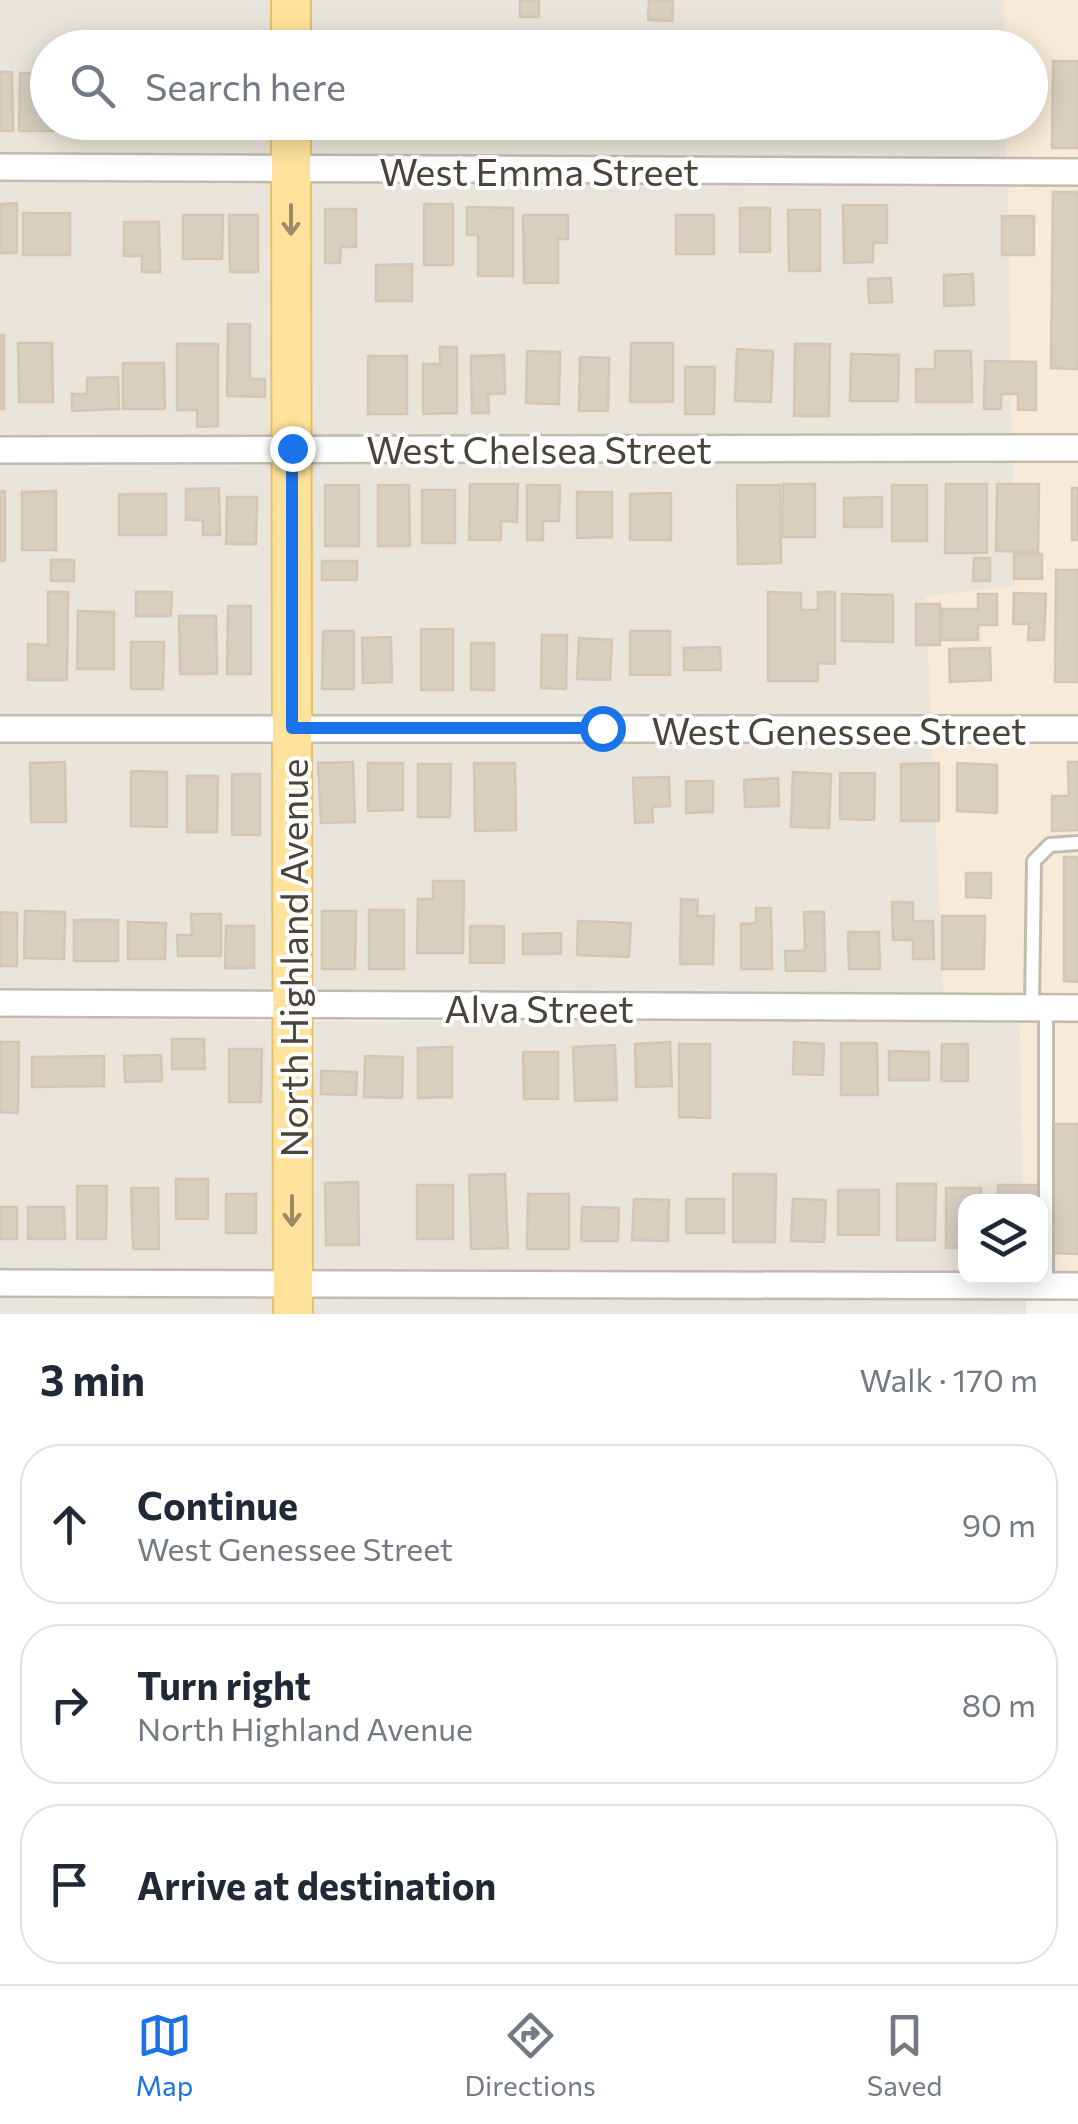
<!DOCTYPE html>
<html lang="en">
<head>
<meta charset="utf-8">
<style>
	body { margin:0; font-family:Commissioner,sans-serif; background:#f6f6f7; color:#1f2937 }
	.controls { position:absolute; right:30px; bottom:30px; display:grid; overflow:hidden; border-radius:20px; box-shadow:0 5px 25px #0003 }
	.controls button { width:90px; height:90px; display:grid; place-items:center; padding:0; border:0; border-bottom:2px solid #e0e1e3; background:#fff; color:#1f2937; font:50px sans-serif }
	.stop { position:absolute; width:30px; height:30px; margin:-22px; border:8px solid #1a73e8; border-radius:50%; background:#fff }
	.stop.end { background:#1a73e8; border-color:#fff; box-shadow:0 2px 10px #0008 }
	.list { margin:0; padding:0; list-style:none }
	h2 { display:flex; justify-content:space-between; align-items:center; height:130px; margin:0; padding:0 40px; font-size:42px }
	h2 small { font-size:32px; font-weight:400; color:#747a83 }
	.list li { display:grid; grid-template-columns:65px 1fr auto; gap:30px; align-items:center; box-sizing:border-box; height:160px; margin:0 20px 20px; padding:0 20px; border:2px solid #e0e1e3; border-radius:40px }
	.list b { display:block; font-size:38px; white-space:nowrap }
	.list p { margin:0; font-size:32px; white-space:nowrap; color:#747a83 }
	.list em { font-size:32px; font-style:normal; color:#747a83 }
	.icon { flex:none; width:55px; height:55px; fill:none; stroke:currentColor; stroke-width:2; stroke-linecap:round; stroke-linejoin:round }
	.map { position:relative; flex:none; width:1078px; height:1314px; overflow:hidden }
	.search { position:absolute; background:#fff; box-shadow:0 5px 25px #0003; left:30px; right:30px; top:30px; height:110px; display:flex; align-items:center; gap:25px; box-sizing:border-box; padding:0 35px; border-radius:55px; color:#747a83; font-size:38px }
	.sheet { height:670px; background:#fff }
	nav { display:flex; justify-content:space-around; align-items:center; box-sizing:border-box; height:140px; border-top:2px solid #e0e1e3; background:#fff; font-size:28px; color:#747a83 }
	nav a { display:grid; justify-items:center; gap:5px }
	nav .on { color:#1a73e8 }
	.map>svg:first-child { display:block }
	.residential { fill:#eae5da }
	.commercial { fill:#f7ead8 }
	.building { fill:#d8cfc1; stroke:#d3c7b4; stroke-width:2.5 }
	.lines { fill:none; stroke-linecap:round; stroke-linejoin:round }
	.lane-casing { stroke:#c2bbae; stroke-width:18 }
	.street-casing { stroke:#c2bbae; stroke-width:30 }
	.primary-casing { stroke:#e6c16a; stroke-width:42 }
	.lane { stroke:#fff; stroke-width:12 }
	.street { stroke:#fff; stroke-width:25 }
	.primary { stroke:#ffe39c; stroke-width:38 }
	.oneway { stroke:#9c8c66 }
	.route { stroke:#1a73e8; stroke-width:12 }
	.labels { text-anchor:middle; dominant-baseline:central; stroke-width:8; stroke-linejoin:round; paint-order:stroke }
	.street-label { font-size:38px; fill:#4b4439; stroke:#fff }
</style>
</head>
<body>
<div class="map">
<svg width="1078" height="1314" viewBox="0 0 1078 1314">
	<rect width="100%" height="100%" fill="#f6f3ec"/>
	<!-- residential -->
	<path class="residential" d="M0 0H279V47L48 48V122L279 123V156L0 153Z
		M303 0H1004L1005 47H303Z
		M303 123H1006L1007 158 303 156Z
		M0 180 279 183 280 435 0 436Z
		M303 183 1008 185 1012 434 304 435Z
		M1013 461 1015 586 926 597 931 715H304V462Z
		M280 462V715H0V463Z
		M0 742H280V994L0 990Z
		M304 742H932L944 994H304Z
		M0 1017 280 1021 281 1272 0 1269Z
		M304 1021H1020L1024 1201 966 1202 965 1272H305Z
		M0 1296 281 1299V1314H0Z
		M305 1299H1026V1314H305Z"/>
	<!-- commercial -->
	<path class="commercial" d="M1004 0H1078V159L1007 158 1006 123 1030 122V48L1005 47Z
		M1008 185H1078V434H1012Z
		M1013 461H1078V715H931L926 597 1015 586Z
		M932 742H1078V994H944Z
		M945 1021H1078V1273L1041 1272 1040 1202 1024 1201 1020 1021Z"/>
	<!-- building -->
	<path class="building" d="M520 0H539V17H520Z
		M649 0H673L672 21 648 20Z
		M188 32H230V48H188Z
		M1053 61H1078V148H1052Z
		M0 72H12L13 131H0Z
		M20 73H48V122H62V131H19Z
		M73 122H107V131H73Z
		M180 122H209V131L180 132Z
		M1053 192H1078V369L1051 368Z
		M17 203V253H0V204Z
		M424 204H453V265H424Z
		M843 205H887V243H873V262L844 263Z
		M467 207 513 208V276H478V235H467Z
		M740 208H770V252H740Z
		M325 209H356V247H341L340 263H325Z
		M788 210H820V271H789Z
		M23 213H70V255H23Z
		M183 215H223L222 259H183Z
		M229 215H258V272H230Z
		M523 215H568V239H558V283H524Z
		M676 215H714V254H676Z
		M1002 216H1034V255H1002Z
		M124 222H159L160 272H142V256H124Z
		M412 264V301H376V265Z
		M973 274 974 305 944 306V275Z
		M891 278 892 302 869 303 868 279Z
		M228 324H250V379H265V397L227 396Z
		M0 335H4V409H0Z
		M18 343H52L53 402H19Z
		M631 343H673V402H630Z
		M177 344H218V426L197 427V410H177Z
		M795 344H830L829 416H794Z
		M440 347H457V413L423 414V364H440Z
		M737 349 773 351 771 402 735 401Z
		M527 351 560 352 559 404 526 403Z
		M935 351H971L972 402H916V369H935Z
		M851 354 899 355 898 401H850Z
		M504 355 505 394H488L489 413H472L471 356Z
		M368 356H407V414H368Z
		M580 357 609 358 608 411H579Z
		M985 361 1036 362V410H1018V394H1001V409H984Z
		M123 363H164L165 409H123Z
		M685 367H715L714 414H685Z
		M118 377 119 409 72 411V394H87V378Z
		M470 484H518L517 522 501 521V540H469Z
		M783 484H815V537H783Z
		M946 484H987V553H945Z
		M997 484H1039L1038 552 996 551Z
		M325 485H359V546H325Z
		M378 485H409L410 546H378Z
		M527 485H560L559 521H543V540H527Z
		M737 485H780L781 563 738 564Z
		M892 485H927V541H892Z
		M219 488 220 535H203V520H186V489Z
		M1072 488H1078V540H1072Z
		M422 490H455V543H422Z
		M0 491H5V561H0Z
		M56 491V550H22V492Z
		M577 492H612V537L577 538Z
		M671 493V540H630V494Z
		M119 494H166V535H119Z
		M227 497H257L256 544H226Z
		M882 497V527H844V498Z
		M1014 554H1042V579H1014Z
		M974 558H990V581H973Z
		M51 560H74V581H51Z
		M322 561H357V580H322Z
		M1056 570H1078V682H1055Z
		M48 592H68L67 680H28V644L48 645Z
		M136 592H172L171 616H136Z
		M768 592 801 593V610H818V592H835V664L818 663V681H768Z
		M1014 593 1046 594 1044 640H1028L1029 624H1013Z
		M842 594 893 595V642L842 641Z
		M978 594H997V625H978V640H941L942 609H978Z
		M916 604H940V645H916Z
		M228 606H251V674H227Z
		M78 611 114 612V669H77Z
		M179 616H216L217 674H180Z
		M421 629H453V690H421Z
		M323 631H354V689H322Z
		M630 631H670V675H630Z
		M542 635H567L566 689 541 688Z
		M391 637 392 682 363 683 362 638Z
		M579 638 612 640 610 680 577 679Z
		M131 642H164L163 689H131Z
		M471 643H494V690H471Z
		M720 647 721 670H684V648Z
		M990 648 991 680 950 682 949 649Z
		M65 762 66 822H31L30 763Z
		M353 762 355 822 321 823 318 763Z
		M1068 762H1078V830L1052 831V796H1069Z
		M368 763H403V810L368 811Z
		M474 763H515L516 830 475 831Z
		M939 763V821H901V764Z
		M957 763 997 765V813L957 811Z
		M418 764H451L450 817H418Z
		M131 771 167 772V827L131 826Z
		M793 772 831 774 829 828 791 827Z
		M840 773H875L874 820 840 819Z
		M232 774H260V835H232Z
		M187 776H218L217 832H187Z
		M669 777 670 806 652 807 653 822 635 823 633 778Z
		M778 778 779 806 745 807 744 780Z
		M686 781H713V812L686 813Z
		M1064 857H1078V982L1064 981Z
		M966 873H991V898L966 897Z
		M433 881H464L463 953H417L418 899H433Z
		M681 899 698 900 697 916H714L713 964H680Z
		M892 902H913V921H933L934 959H913V940H893Z
		M756 908H771L772 969H741V924L756 923Z
		M369 910H404V969H369Z
		M25 911 65 912 64 959 24 958Z
		M322 911H356L355 969H322Z
		M0 912 17 913V966H0Z
		M804 912H824L825 971H786L785 951H805Z
		M191 914H221V956H178L177 935H192Z
		M942 916H985L984 969H942Z
		M74 920H118V961H74Z
		M578 921 631 923 629 957 577 955Z
		M128 922 166 923 165 959H128Z
		M226 926H254V968H225Z
		M470 926H504V963H470Z
		M848 932H879L880 969H849Z
		M561 933V954H523V934Z
		M172 1039H204L205 1069H172Z
		M0 1042H19L18 1113 0 1112Z
		M670 1042 672 1086 636 1087 635 1044Z
		M794 1042 824 1044 823 1075 793 1074Z
		M841 1043H877L878 1095H841Z
		M679 1044H710V1118L679 1117Z
		M942 1044H968V1081H941Z
		M615 1045 617 1100 575 1101 573 1047Z
		M452 1047V1097L418 1098V1048Z
		M229 1049H262L261 1102H229Z
		M889 1051 929 1052V1080H889Z
		M523 1052H558V1099H524Z
		M161 1055 162 1081 125 1082 124 1056Z
		M104 1056V1086L32 1087V1057Z
		M365 1056 403 1057 402 1098 364 1097Z
		M321 1071 357 1072 356 1095 321 1094Z
		M1051 1124H1078V1254L1051 1253Z
		M505 1174 508 1248 471 1249 469 1175Z
		M733 1174H776L775 1242H733Z
		M176 1179H208V1219H176Z
		M358 1182 359 1245H326L325 1183Z
		M897 1184H936L935 1240H897Z
		M417 1185H453V1239H417Z
		M998 1185H1039V1202H998Z
		M77 1186H107L106 1239H77Z
		M131 1188H158L159 1249H133Z
		M946 1188H981V1202H966V1248H946Z
		M838 1190H879V1235H838Z
		M226 1194H256V1233H226Z
		M528 1194H569V1249H527Z
		M634 1199 669 1200 668 1241 632 1240Z
		M686 1199H724V1233H686Z
		M793 1199 826 1200 824 1242 791 1241Z
		M0 1207H17V1239H0Z
		M28 1207H64L65 1239H28Z
		M582 1207 619 1208 618 1241H581Z"/>
	<g class="lines">
		<defs>
			<path id="lane" d="M1032 1008 1034 861 1050 845 1078 843
				M1046 1008V1286"/>
			<path id="street" d="M0 167 1078 172
				M0 450 1078 448
				M0 729H1078
				M0 1003 1078 1008
				M0 1283 1078 1286"/>
			<path id="primary" d="M291 0V48
				M291 122 293 1314"/>
		</defs>
		<!-- lane casing -->
		<use href="#lane" class="lane-casing"/>
		<!-- street casing -->
		<use href="#street" class="street-casing"/>
		<!-- primary casing -->
		<use href="#primary" class="primary-casing"/>
		<!-- lane -->
		<use href="#lane" class="lane"/>
		<!-- street -->
		<use href="#street" class="street"/>
		<!-- primary -->
		<use href="#primary" class="primary"/>
	</g>
	<!-- one-way arrows -->
	<defs><path id="oneway-shaft" d="M-6 0H5M1.5-3L5.5 0L1.5 3" fill="none" stroke-width="1.6" stroke-linecap="round" stroke-linejoin="round" transform="scale(2.5)"/></defs>
	<g class="oneway">
		<use href="#oneway-shaft" transform="translate(291 220) rotate(90)"/>
		<use href="#oneway-shaft" transform="translate(292 1211) rotate(90)"/>
	</g>
	<g class="lines">
		<!-- route -->
		<path class="route" d="M292 448V728H602"/>
	</g>
	<g class="labels">
		<!-- street labels -->
		<g class="street-label">
			<text x="539" y="170">West Emma Street</text>
			<text x="539" y="448">West Chelsea Street</text>
			<text x="839" y="729">West Genessee Street</text>
			<text transform="translate(292 958) rotate(-90)">North Highland Avenue</text>
			<text x="539" y="1007">Alva Street</text>
		</g>
	</g>
</svg>
<div class="controls">
<button><svg class="icon" aria-label="layers" viewBox="0 0 24 24"><path d="M12 4l9 5-9 5-9-5zM3 14l9 5 9-5"/></svg></button>
</div>
<div class="stop" style="left:602px;top:728px"></div>
<div class="stop end" style="left:292px;top:448px"></div>
<div class="search"><svg class="icon" aria-label="search" viewBox="0 0 24 24"><circle cx="10" cy="10" r="6"/><path d="M15 15l6 6"/></svg>Search here</div>
</div>
<section class="sheet">
<h2>3 min<small>Walk · 170 m</small></h2>
<ul class="list">
<li><svg class="icon" aria-label="ahead" viewBox="0 0 24 24"><path d="M12 20V5M6 11l6-6 6 6"/></svg><div><b>Continue</b><p>West Genessee Street</p></div><em>90 m</em></li>
<li><svg class="icon" aria-label="right" viewBox="0 0 24 24"><path d="M7 20v-9h11M14 6l5 5-5 5"/></svg><div><b>Turn right</b><p>North Highland Avenue</p></div><em>80 m</em></li>
<li><svg class="icon" aria-label="arrive" viewBox="0 0 24 24"><path d="M6 21V4h12l-3 4 3 4H6"/></svg><div><b>Arrive at destination</b></div></li>
</ul>
</section>
<nav>
<a class="on"><svg class="icon" aria-label="map" viewBox="0 0 24 24"><path d="M3 6l6-2 6 2 6-2v14l-6 2-6-2-6 2zM9 4v14M15 6v14"/></svg>Map</a>
<a><svg class="icon" aria-label="directions" viewBox="0 0 24 24"><path d="M12 3l9 9-9 9-9-9zM9 14v-3h6M13 9l2 2-2 2"/></svg>Directions</a>
<a><svg class="icon" aria-label="saved" viewBox="0 0 24 24"><path d="M7 4h10v16l-5-4-5 4z"/></svg>Saved</a>
</nav>
</body>
</html>
